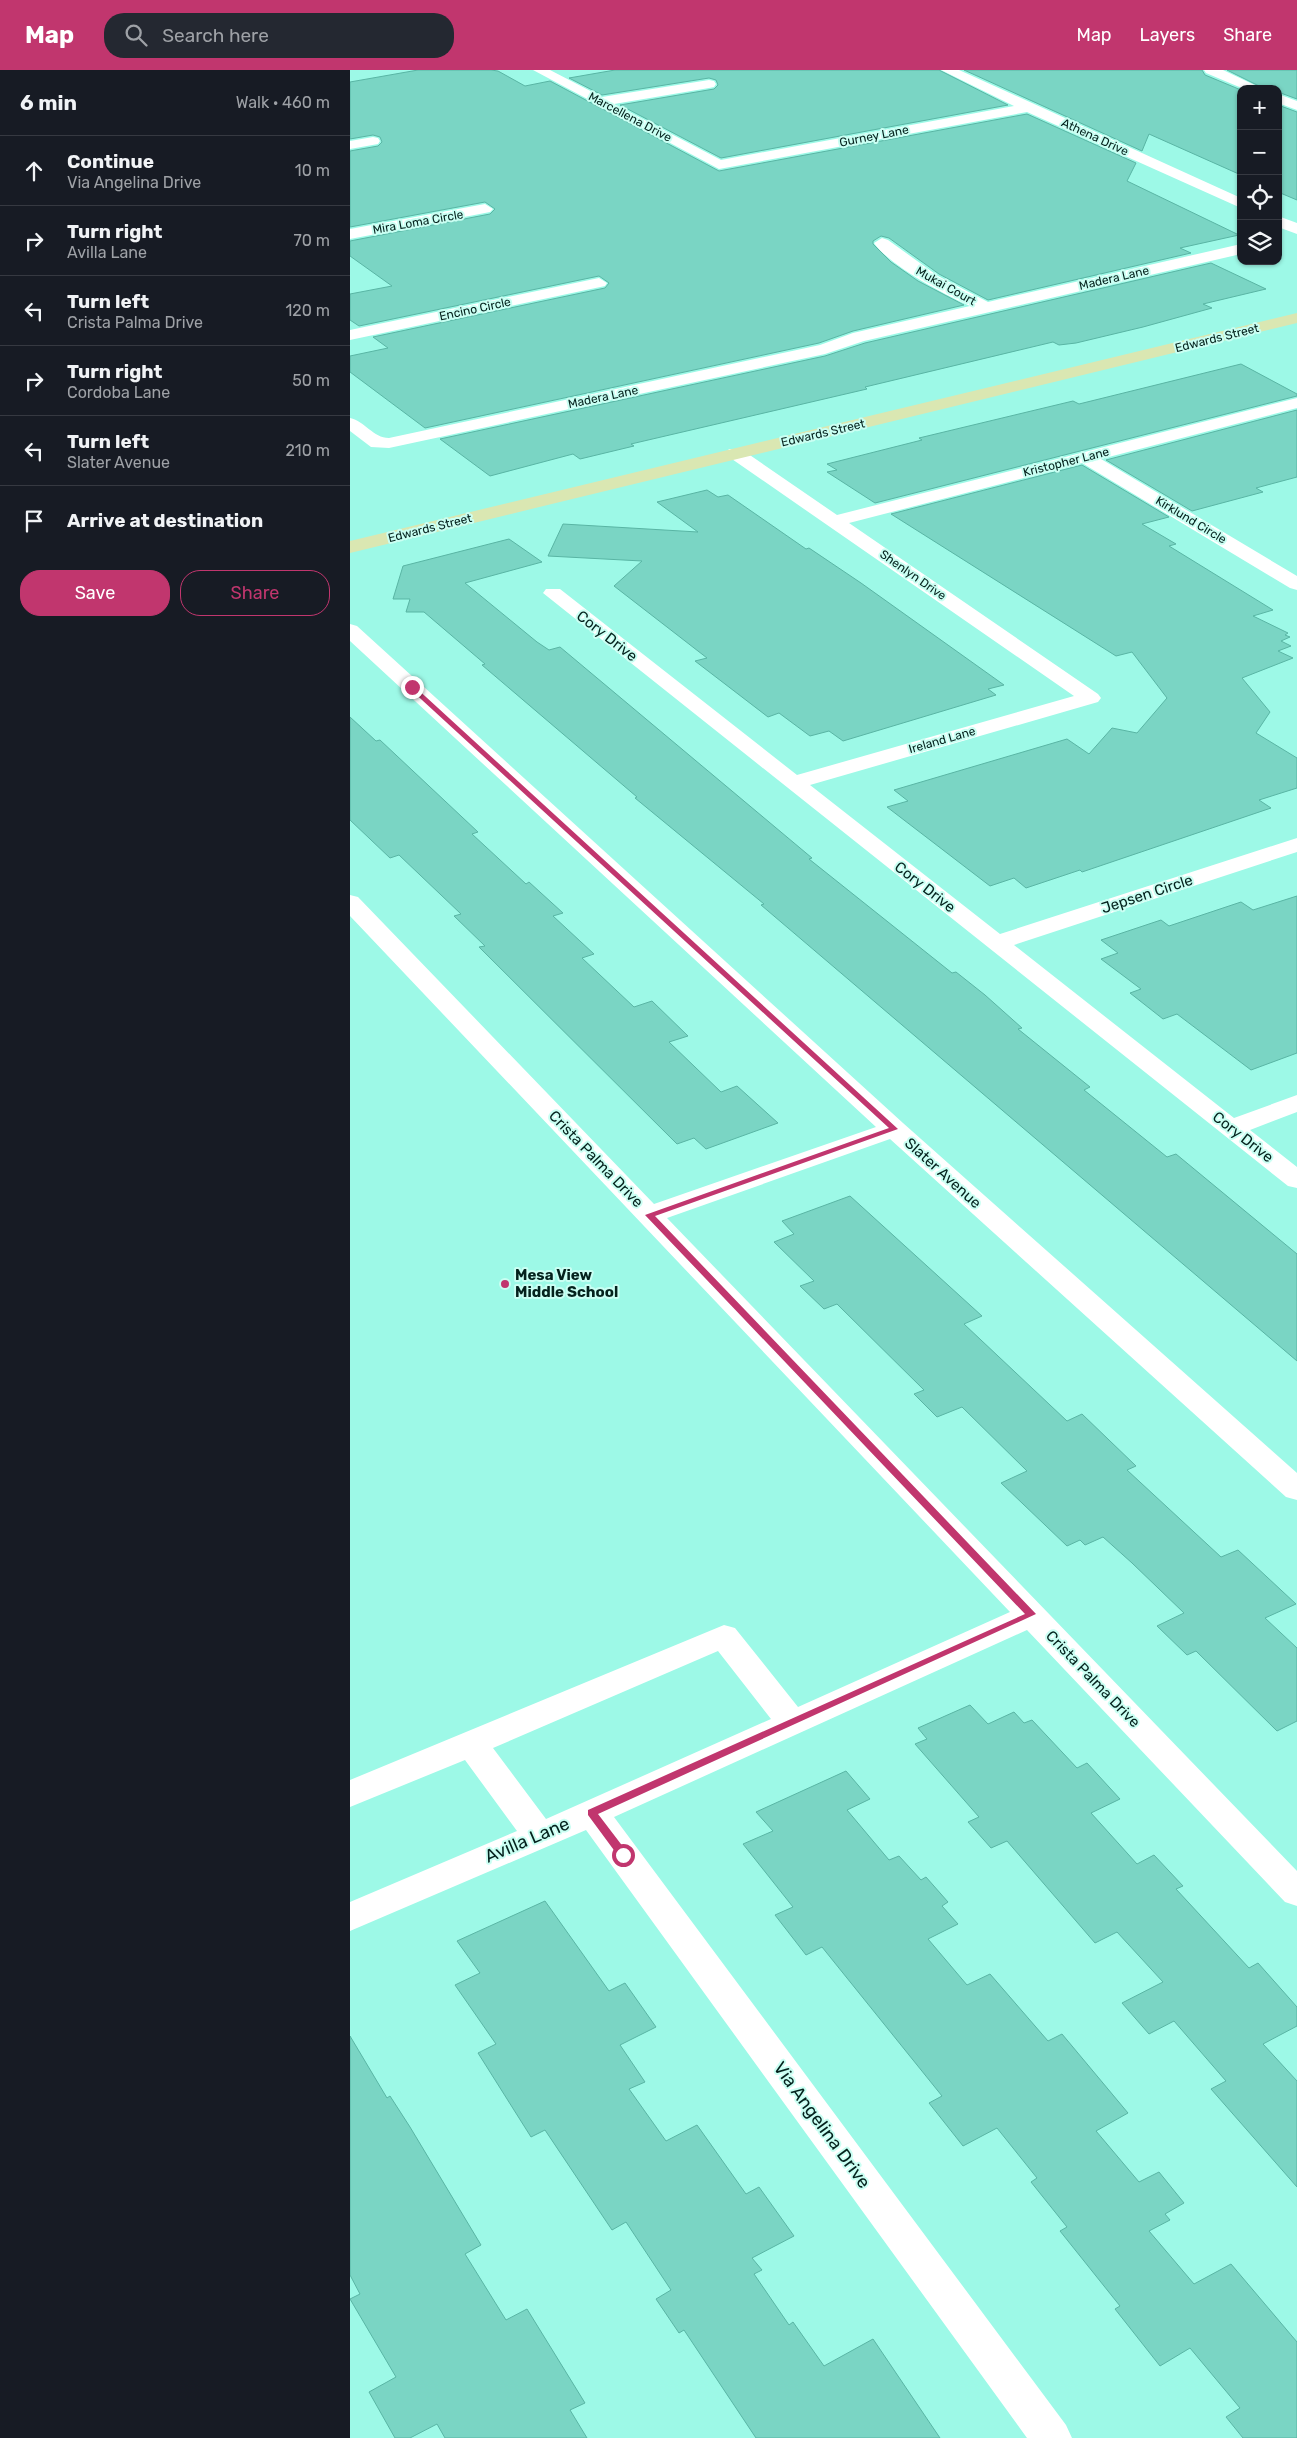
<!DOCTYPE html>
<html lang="en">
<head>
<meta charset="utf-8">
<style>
	body { margin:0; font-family:Rubik,sans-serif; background:#242831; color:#f1f3f6 }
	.controls { position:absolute; right:15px; top:15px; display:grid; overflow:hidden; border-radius:10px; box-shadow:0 1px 4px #0004 }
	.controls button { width:45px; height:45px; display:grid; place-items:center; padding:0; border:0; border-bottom:1px solid #363941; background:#171b24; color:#f1f3f6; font:25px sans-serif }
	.stop { position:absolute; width:15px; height:15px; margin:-11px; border:4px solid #c1366e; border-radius:50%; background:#fff }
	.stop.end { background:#c1366e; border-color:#fff; box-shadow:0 1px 5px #0008 }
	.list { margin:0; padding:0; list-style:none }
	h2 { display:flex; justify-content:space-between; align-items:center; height:65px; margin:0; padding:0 20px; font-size:21px }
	h2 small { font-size:16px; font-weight:400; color:#9ea1a6 }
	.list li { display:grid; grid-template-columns:32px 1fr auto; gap:15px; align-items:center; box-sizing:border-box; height:70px; padding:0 20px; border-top:1px solid #363941 }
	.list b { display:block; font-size:19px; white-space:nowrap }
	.list p { margin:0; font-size:16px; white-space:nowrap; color:#9ea1a6 }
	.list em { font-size:16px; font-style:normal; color:#9ea1a6 }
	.actions { display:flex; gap:10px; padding:15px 20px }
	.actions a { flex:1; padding:11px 0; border:1px solid #c1366e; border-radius:20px; text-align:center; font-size:18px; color:#c1366e }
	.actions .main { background:#c1366e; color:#fff }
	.icon { flex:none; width:28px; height:28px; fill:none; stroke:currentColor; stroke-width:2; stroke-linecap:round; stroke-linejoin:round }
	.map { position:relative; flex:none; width:947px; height:2368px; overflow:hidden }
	header { display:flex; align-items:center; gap:30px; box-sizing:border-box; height:70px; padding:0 25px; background:#c1366e; color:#fff }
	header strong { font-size:24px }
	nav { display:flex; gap:28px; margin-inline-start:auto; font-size:18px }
	.search { width:350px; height:45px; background:#242831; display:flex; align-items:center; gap:12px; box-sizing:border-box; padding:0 18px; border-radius:20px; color:#9ea1a6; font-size:19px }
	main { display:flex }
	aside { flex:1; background:#171b24 }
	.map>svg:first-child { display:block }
	.building { fill:#7ad5c4; stroke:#59b5a4 }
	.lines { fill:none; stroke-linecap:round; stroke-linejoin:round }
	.minor { fill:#fff; fill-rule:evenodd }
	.major { fill:#dae7b2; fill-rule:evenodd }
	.route { fill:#c1366e }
	.poi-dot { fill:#c1366e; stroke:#cafff3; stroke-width:2 }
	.labels { text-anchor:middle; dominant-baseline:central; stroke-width:4; stroke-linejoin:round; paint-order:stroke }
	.far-street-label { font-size:12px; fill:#04221d; stroke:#cafff3 }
	.street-label { font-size:15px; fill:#04221d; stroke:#cafff3 }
	.poi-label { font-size:15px; font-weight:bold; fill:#04221d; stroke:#cafff3; text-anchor:start }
	.near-street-label { font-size:18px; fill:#04221d; stroke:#cafff3 }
</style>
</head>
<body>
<header>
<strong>Map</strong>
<div class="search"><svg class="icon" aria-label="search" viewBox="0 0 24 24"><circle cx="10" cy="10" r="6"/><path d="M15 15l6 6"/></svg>Search here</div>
<nav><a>Map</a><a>Layers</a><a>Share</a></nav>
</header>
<main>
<aside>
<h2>6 min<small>Walk · 460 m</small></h2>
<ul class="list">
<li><svg class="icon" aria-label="ahead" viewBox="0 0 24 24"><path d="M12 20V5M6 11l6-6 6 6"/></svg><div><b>Continue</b><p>Via Angelina Drive</p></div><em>10 m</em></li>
<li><svg class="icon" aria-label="right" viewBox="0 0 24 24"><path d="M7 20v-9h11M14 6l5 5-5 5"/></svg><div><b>Turn right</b><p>Avilla Lane</p></div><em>70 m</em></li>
<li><svg class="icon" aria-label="left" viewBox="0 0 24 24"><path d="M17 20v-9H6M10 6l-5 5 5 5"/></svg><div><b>Turn left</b><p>Crista Palma Drive</p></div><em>120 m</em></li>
<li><svg class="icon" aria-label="right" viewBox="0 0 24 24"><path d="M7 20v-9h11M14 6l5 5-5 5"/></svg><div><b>Turn right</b><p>Cordoba Lane</p></div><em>50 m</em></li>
<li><svg class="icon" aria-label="left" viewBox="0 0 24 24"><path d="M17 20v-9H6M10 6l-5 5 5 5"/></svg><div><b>Turn left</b><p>Slater Avenue</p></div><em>210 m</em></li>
<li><svg class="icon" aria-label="arrive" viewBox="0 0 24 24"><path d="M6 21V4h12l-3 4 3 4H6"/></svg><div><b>Arrive at destination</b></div></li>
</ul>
<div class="actions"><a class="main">Save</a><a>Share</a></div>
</aside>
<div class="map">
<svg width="947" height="2368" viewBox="0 0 947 2368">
	<rect width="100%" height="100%" fill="#9df9e7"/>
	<!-- building -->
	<path class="building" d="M68 0H141L148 1 175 16 200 11 369 101 677 44 786 93 777 111 889 165 830 178 841 183 638 230 589 204 539 168 531 166 523 171V174L541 192 568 211 614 235 503 261 469 273 75 358 0 302V286L38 278 23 267 255 218 259 213 249 206 9 256 0 250V224L42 216 0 186V171L140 144 145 139 135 132 0 157V81L28 76 32 72 30 67 23 65 0 69V12Z
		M265 0H589L658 35 371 88 270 35 364 19 368 15 366 10 359 8 252 25 219 8Z
		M614 0H852L855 5 891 20V105L799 64 792 81Z
		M877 0H947V29L928 22V19H915Z
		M928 35 947 42V130L928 122Z
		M861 193 916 219 853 234 862 238 793 257 726 273 709 275 703 272 515 317 517 319 281 374 284 376 230 389 223 384 140 406 90 369 475 286 515 273Z
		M891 294 947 324V326L525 433 477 402 487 400 477 394 572 370 569 368 723 331 729 334Z
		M947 340V407L906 418 913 422 842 441 756 390Z
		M732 395 819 447 792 454 826 474 819 476 923 540 903 546 938 563 935 565 940 567 931 571 941 576 928 581 943 588 892 608 920 642 906 663 947 688V718L909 730 921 738 732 802 730 800 676 818 664 808 640 816 537 737 558 731 544 720 717 669 739 684 762 658 787 663 817 628 782 582 766 586 541 444Z
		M357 420 368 427 378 425 456 479 459 478 511 513 654 615 638 619 646 625 493 671 479 661 460 666 429 643 418 647 345 591 357 588 264 516 292 491 198 486 213 454 348 462 307 432Z
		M159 469 192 492 115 513 187 572 199 580 210 577 462 788 459 789 602 903 606 902 635 925 672 958 668 959 740 1017 734 1020 817 1087 826 1084 947 1184V1291L411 835 414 834 285 728 287 727 132 595 135 594 74 542H56L60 529H43L53 496Z
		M0 647 26 671 30 670 128 762 122 764 176 814 179 812 213 843 203 846 244 884 232 888 284 937 302 931 338 966 319 972 371 1022 387 1016 428 1053 356 1079 344 1068 327 1074 129 877 135 876 104 846 111 844 49 785 40 788 0 750Z
		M947 826V983L901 1000 827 944 813 949 780 923 791 919 751 889 768 883 751 870 811 850 819 856 891 832 903 840Z
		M500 1126 632 1246 614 1254 717 1351 732 1344 786 1396 777 1400 871 1487 888 1480 946 1534 915 1548 947 1578V1651L927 1661 846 1581 837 1585 807 1556 834 1543 782 1493 753 1467 735 1475 730 1470 717 1476 651 1413 677 1401 612 1337 587 1347 564 1324 574 1320 487 1234 474 1239 450 1216 464 1211 424 1172 444 1164 432 1151Z
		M620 1635 638 1654 664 1642 674 1653 682 1650 727 1698 737 1693 770 1729 741 1743 787 1794 804 1785 833 1816 826 1819 899 1898 908 1893 947 1937V1956L913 1974 947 2011V2117L861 2019 876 2011 824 1951 799 1964 772 1933 813 1912 767 1862 745 1873 657 1771 641 1778 618 1752 629 1747 565 1674 577 1669 568 1658Z
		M496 1701 520 1729 497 1740 539 1790 549 1786 571 1810 576 1807 598 1832 592 1836 608 1854 578 1869 617 1915 640 1904 698 1971 712 1964 778 2043 746 2061 789 2112 809 2102 834 2133 815 2144 820 2150 799 2161 844 2214 881 2194 947 2272V2368H893L876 2347 890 2338 840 2278 810 2296 765 2239 770 2236 710 2161 717 2157 681 2112 687 2108 647 2058 613 2076 579 2033 592 2026 472 1877 456 1885 425 1845 443 1837 393 1774 423 1761 406 1742Z
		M195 1831 259 1921 275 1913 306 1957 270 1975 295 2012 279 2019 316 2071 347 2055 396 2124 409 2117 444 2166 402 2188 412 2200 404 2204 439 2255 443 2252 474 2296 523 2269 590 2368H406L334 2260 329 2263 306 2229 321 2220 276 2152 262 2160 195 2060 181 2067 128 1983 146 1974 105 1915 130 1903 107 1871Z
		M0 1966 37 2028 40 2026 60 2057 131 2175 115 2184 156 2250 177 2239 235 2333 220 2340 237 2368H95L87 2354 60 2368H45L19 2322 46 2307 0 2229 10 2224 0 2205Z"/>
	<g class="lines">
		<!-- minor -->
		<path class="minor" d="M183 0H200L252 27 359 10 364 11 366 14 364 17 359 18 264 34 371 90 664 36 591 0H609L891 128V138L677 42 369 99Z
			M854 0H873L913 19H894L856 3Z
			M928 24 947 31V40L928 33Z
			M23 67 28 68 30 71 28 74 0 79V71Z
			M135 134 143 139 140 142 0 169V159Z
			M928 146 947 153V164L928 157Z
			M532 168 538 170 588 206 638 232 891 174V184L514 271 475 284 39 378 21 377 0 361V348C15 351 23 368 39 368L470 275 503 263 620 236C595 225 540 196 524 173Z
			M249 208 257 213 255 216 0 270V260Z
			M947 328V338L751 389 947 506V520L940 518 732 393 499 453 748 624 751 628 748 632 460 715 650 864 947 768V782L664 875 884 1048 947 1025V1042L900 1060 947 1097V1118L938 1116 193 523 196 519H210L447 705 724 626 379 387 376 383 379 379H391L487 445Z
			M0 554 7 556 553 1053 947 1403V1430L936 1427 540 1069 317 1148 947 1801V1836L935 1832 677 1560 264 1747 716 2355 722 2368H677L236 1760 0 1861V1832L167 1761 115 1690 0 1737V1710L374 1555 385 1558 448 1637 660 1542 0 846V825L8 827 304 1134 526 1057 0 571ZM368 1581 421 1649 196 1749 143 1678Z"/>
		<!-- major -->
		<path class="major" d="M947 243V253L0 483V471Z"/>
	</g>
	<!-- route -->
	<path class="route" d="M60 616H64L548 1059 305 1146 686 1544 248 1744 277 1782V1787H269L238 1745V1740L675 1544 295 1145 539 1058 60 619Z"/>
	<!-- markers -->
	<circle class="poi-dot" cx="155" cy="1214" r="5"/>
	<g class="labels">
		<!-- far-street labels -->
		<g class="far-street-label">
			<text transform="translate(280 47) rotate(28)">Marcellena Drive</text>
			<text transform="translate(524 66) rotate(-11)">Gurney Lane</text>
			<text transform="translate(745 67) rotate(25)">Athena Drive</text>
			<text transform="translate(68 152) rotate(-10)">Mira Loma Circle</text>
			<text transform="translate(764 208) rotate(-13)">Madera Lane</text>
			<text transform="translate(596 216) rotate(29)">Mukai Court</text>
			<text transform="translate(125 239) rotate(-12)">Encino Circle</text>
			<text transform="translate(867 268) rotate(-14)">Edwards Street</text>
			<text transform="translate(253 327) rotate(-12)">Madera Lane</text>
			<text transform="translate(473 363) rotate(-13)">Edwards Street</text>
			<text transform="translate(716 392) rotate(-14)">Kristopher Lane</text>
			<text transform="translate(841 450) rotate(31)">Kirklund Circle</text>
			<text transform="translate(80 458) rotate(-14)">Edwards Street</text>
			<text transform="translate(563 505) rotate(35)">Shenlyn Drive</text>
			<text transform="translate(592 670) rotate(-16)">Ireland Lane</text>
		</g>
		<!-- street labels -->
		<g class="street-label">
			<text transform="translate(257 566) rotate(38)">Cory Drive</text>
			<text transform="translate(575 817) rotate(38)">Cory Drive</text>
			<text transform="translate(797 824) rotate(-18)">Jepsen Circle</text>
			<text transform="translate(893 1067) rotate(38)">Cory Drive</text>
			<text transform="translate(246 1089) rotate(46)">Crista Palma Drive</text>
			<text transform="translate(593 1103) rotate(42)">Slater Avenue</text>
			<text transform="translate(743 1609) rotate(46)">Crista Palma Drive</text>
		</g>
		<!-- poi labels -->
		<g class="poi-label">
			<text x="165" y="1205">Mesa View<tspan x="165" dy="17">Middle School</tspan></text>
		</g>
		<!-- near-street labels -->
		<g class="near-street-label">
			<text transform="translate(177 1770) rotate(-23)">Avilla Lane</text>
			<text transform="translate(472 2055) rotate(54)">Via Angelina Drive</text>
		</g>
	</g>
</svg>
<div class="controls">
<button>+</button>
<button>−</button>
<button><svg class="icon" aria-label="locate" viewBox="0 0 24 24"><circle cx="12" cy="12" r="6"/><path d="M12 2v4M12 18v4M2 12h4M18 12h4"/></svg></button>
<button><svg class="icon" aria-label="layers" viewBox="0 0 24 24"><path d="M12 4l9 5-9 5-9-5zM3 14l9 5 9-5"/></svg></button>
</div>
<div class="stop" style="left:273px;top:1785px"></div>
<div class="stop end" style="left:62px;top:617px"></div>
</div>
</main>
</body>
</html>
